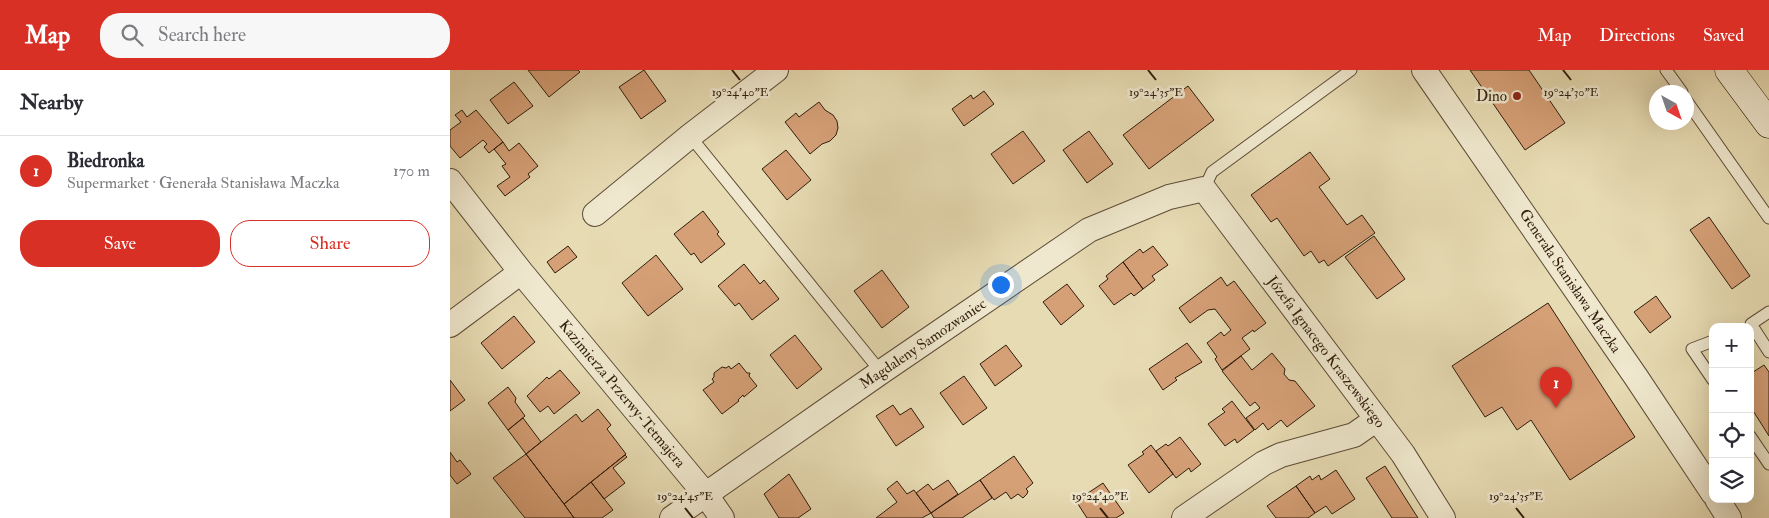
<!DOCTYPE html>
<html lang="en">
<head>
<meta charset="utf-8">
<style>
	body { margin:0; font-family:"IM FELL Double Pica",serif; background:#f7f7f7; color:#2b2b33 }
	.controls { position:absolute; right:15px; bottom:15px; display:grid; overflow:hidden; border-radius:10px; box-shadow:0 5px 20px #0002 }
	.controls button { width:45px; height:45px; display:grid; place-items:center; padding:0; border:0; border-bottom:1px solid #e1e1e2; background:#fff; color:#2b2b33; font:25px sans-serif }
	.compass { position:absolute; left:1199px; top:15px; width:45px; height:45px; border-radius:50%; background:#fff; box-shadow:0 5px 20px #0002; rotate:140deg }
	.you { position:absolute; left:550px; top:214px; width:18px; height:18px; margin:-12px; border:4px solid #fff; border-radius:50%; background:#1a73e8; box-shadow:0 0 0 8px #1a73e833 }
	.badge { display:grid; place-items:center; width:32px; height:32px; border-radius:50%; background:#d93025; color:#fff; font-size:16px; font-weight:700 }
	.pin { position:absolute; translate:-50% -41px; filter:drop-shadow(0 1px 2px #0008) }
	.pin::after { content:''; position:absolute; top:26px; width:18px; height:15px; background:inherit; clip-path:polygon(0 0,100% 0,50% 100%) }
	.list { margin:0; padding:0; list-style:none }
	h2 { display:flex; justify-content:space-between; align-items:center; height:65px; margin:0; padding:0 20px; font-size:21px }
	h2 small { font-size:16px; font-weight:400; color:#7c7c81 }
	.list li { display:grid; grid-template-columns:32px 1fr auto; gap:15px; align-items:center; box-sizing:border-box; height:70px; padding:0 20px; border-top:1px solid #e1e1e2 }
	.list b { display:block; font-size:19px; white-space:nowrap }
	.list p { margin:0; font-size:16px; white-space:nowrap; color:#7c7c81 }
	.list em { font-size:16px; font-style:normal; color:#7c7c81 }
	.actions { display:flex; gap:10px; padding:15px 20px }
	.actions a { flex:1; padding:11px 0; border:1px solid #d93025; border-radius:20px; text-align:center; font-size:18px; color:#d93025 }
	.actions .main { background:#d93025; color:#fff }
	.icon { flex:none; width:28px; height:28px; fill:none; stroke:currentColor; stroke-width:2; stroke-linecap:round; stroke-linejoin:round }
	.map { position:relative; flex:none; width:1319px; height:448px; overflow:hidden }
	header { display:flex; align-items:center; gap:30px; box-sizing:border-box; height:70px; padding:0 25px; background:#d93025; color:#fff }
	header strong { font-size:24px }
	nav { display:flex; gap:28px; margin-inline-start:auto; font-size:18px }
	.search { width:350px; height:45px; background:#f7f7f7; display:flex; align-items:center; gap:12px; box-sizing:border-box; padding:0 18px; border-radius:20px; color:#7c7c81; font-size:19px }
	main { display:flex }
	aside { flex:1; background:#fff }
	.map>svg:first-child { display:block }
	.building { fill:#d6a077; stroke:#2f1c0c }
	.lines { fill:none; stroke-linecap:round; stroke-linejoin:round }
	.service-casing { stroke:#5d4c36; stroke-width:13 }
	.minor-casing { stroke:#5d4c36; stroke-width:26 }
	.secondary-casing { stroke:#2f1c0c; stroke-width:29 }
	.service { stroke:#efe8ce; stroke-width:11 }
	.minor { stroke:#efe8ce; stroke-width:24 }
	.secondary { stroke:#efe8ce; stroke-width:28 }
	.ticks { fill:none; stroke:#2f1c0c; stroke-width:2 }
	.poi-dot { fill:#8f2418; stroke:#efe8ce; stroke-width:2 }
	.labels { text-anchor:middle; dominant-baseline:central; stroke-width:5; stroke-linejoin:round; paint-order:stroke }
	.poi-label { font-size:15px; fill:#2f1c0c; stroke:#efe8ce; text-anchor:end }
	.street-label { font-size:15px; fill:#2f1c0c; stroke:#efe8ce }
	.ticks-label { font-size:12px; text-anchor:middle; fill:#2f1c0c; stroke:#efe8ce; stroke-width:5; stroke-linejoin:round; paint-order:stroke }
</style>
</head>
<body>
<header>
<strong>Map</strong>
<div class="search"><svg class="icon" aria-label="search" viewBox="0 0 24 24"><circle cx="10" cy="10" r="6"/><path d="M15 15l6 6"/></svg>Search here</div>
<nav><a>Map</a><a>Directions</a><a>Saved</a></nav>
</header>
<main>
<aside>
<h2>Nearby<small></small></h2>
<ul class="list">
<li><span class="badge">1</span><div><b>Biedronka</b><p>Supermarket · Generała Stanisława Maczka</p></div><em>170 m</em></li>
</ul>
<div class="actions"><a class="main">Save</a><a>Share</a></div>
</aside>
<div class="map">
<svg width="1319" height="448" viewBox="0 0 1319 448">
	<rect width="100%" height="100%" fill="#e7dbb3"/>
	<filter id="stains"><feTurbulence type="fractalNoise" baseFrequency=".004" numOctaves="4"/><feColorMatrix values="0 0 0 0 .2 0 0 0 0 .09 0 0 0 0 .02 0 0 0 .5 -.17"/></filter>
	<radialGradient id="worn" r=".72"><stop offset=".6" stop-color="#630" stop-opacity="0"/><stop offset="1" stop-color="#630" stop-opacity=".3"/></radialGradient>
	<!-- building -->
	<path class="building" d="M78 0H128L130 2 99 27Z
		M194 0 216 31 191 49 169 17Z
		M1020 0H1079L1115 53 1075 80Z
		M64 12 83 36 58 54 40 30Z
		M738 16 764 50 699 99 673 65Z
		M534 21 544 34 514 56 502 39 521 25 523 29Z
		M369 32 375 40 383 45 387 51 388 58 386 65 380 71 372 74 360 84 335 52 346 43 349 47Z
		M12 40 17 47 26 40 53 72 39 83 34 77 37 74 33 70 10 88 0 76V60L11 52 5 45Z
		M573 61 595 91 563 114 541 84Z
		M639 61 663 94 637 113 613 80Z
		M53 72 59 81 69 73 88 96 78 104 80 107 55 126 47 116 60 107 52 96 56 94 44 79Z
		M336 80 361 110 337 130 312 99Z
		M860 82 880 109 869 117 897 155 912 145 925 163 878 196 874 190 869 193 861 181 854 186 827 148 821 152 801 125Z
		M253 141 269 162 267 164 275 174 251 193 244 183 241 185 224 164Z
		M1259 147 1300 206 1282 219 1240 160Z
		M924 166 955 209 927 229 895 187Z
		M118 176 127 187 105 203 97 192Z
		M703 176 718 195 702 206 705 210 693 219 673 192 690 179 693 183Z
		M206 185 233 219 198 246 172 213Z
		M673 192 693 219 684 226 681 223 664 235 649 216 658 209 656 206Z
		M294 194 310 214 314 210 329 229 302 250 289 233 285 236 268 216Z
		M432 200 459 237 432 258 404 221Z
		M771 207 777 216 784 211 816 253 804 262 803 260 792 268 800 279 772 300 765 289 767 287 757 273 771 262 774 266 781 260 765 239 758 240 740 253 729 238Z
		M617 214 634 236 611 255 593 232Z
		M1206 226 1221 247 1200 263 1184 242Z
		M1098 233 1185 367 1120 410 1081 350 1067 360 1052 337 1035 347 1002 296Z
		M64 246 85 272 52 299 31 273Z
		M345 265 372 299 347 319 320 285Z
		M737 273 752 292 725 308 727 310 713 320 699 299Z
		M556 275 572 296 545 316 530 294Z
		M822 283 835 299 834 304 839 310 845 311 865 336 837 357 831 350 818 360 813 353 805 360 796 348 810 338 805 332 800 336 772 301 791 286 802 300Z
		M289 293 297 303H300L299 306 307 316 294 327 293 325 288 330 289 331 272 344 253 320 264 312 262 309 264 307V303L272 297 276 298 279 296 281 299Z
		M1314 295 1319 302V366L1300 336V304Z
		M110 300 130 323 104 344 98 336 90 342 77 326 97 307 99 309Z
		M514 306 537 338 513 355 490 323Z
		M0 310 15 330 0 341Z
		M58 317 66 328 65 332 75 346 58 360 38 333Z
		M782 331 804 360 787 373 785 369 775 376 758 354 775 342 772 339Z
		M443 335 450 345 461 338 474 357 446 376 426 346Z
		M148 339 161 355 157 359 176 384 114 434 76 384 126 344 132 352Z
		M73 348 91 372 76 384 58 360Z
		M730 367 751 394 741 402 739 398 726 408 706 381 716 374 718 376Z
		M701 375 723 404 699 423 678 395 694 384 692 382Z
		M0 382 7 392 10 390 21 404 7 414 0 405Z
		M76 384 114 434 124 448H75L43 408Z
		M175 385 177 387 163 398 175 413 154 429 141 412Z
		M564 386 583 413 576 419 578 421 577 424 573 428 568 424 561 429 556 422 544 430 530 410Z
		M935 396 968 448H942L916 408Z
		M886 400 905 429 882 444 876 436 865 443 846 416 860 406 862 410 869 405 871 410Z
		M339 404 361 439 348 448H329L314 424Z
		M498 410 508 424 481 443 466 423 478 414 483 420Z
		M530 410 542 428 512 448H484L481 443Z
		M447 411 457 424 464 420 481 443 472 448H426L447 432 437 419Z
		M141 412 163 440 152 448H124L114 434Z
		M653 413 674 443 666 448H637L626 431Z
		M846 416 865 443 858 448H826L817 436Z"/>
	<g class="lines">
		<defs>
			<path id="service" d="M1216 0 1232 22
				M1236 30 1319 148
				M240 66 431 302
				M754 119 762 102 901 0
				M1319 242 1301 254 1319 282
				M1263 271 1242 279 1263 310
				M1300 366 1319 394"/>
			<path id="minor" d="M974 0 1186 307 1263 423
				M0 111 71 202 256 425 272 448
				M145 144 240 66 326 0
				M0 255 71 202
				M1267 429 1279 448
				M222 448 431 302 639 160 719 127 754 119 953 384 993 448
				M734 448 814 393 831 385 904 365 927 349"/>
			<path id="secondary" d="M1279 0 1319 54"/>
		</defs>
		<!-- service casing -->
		<use href="#service" class="service-casing"/>
		<!-- minor casing -->
		<use href="#minor" class="minor-casing"/>
		<!-- secondary casing -->
		<use href="#secondary" class="secondary-casing"/>
		<!-- service -->
		<use href="#service" class="service"/>
		<!-- minor -->
		<use href="#minor" class="minor"/>
		<!-- secondary -->
		<use href="#secondary" class="secondary"/>
	</g>
	<!-- ticks -->
	<path class="ticks" d="M282 0 290 10M698 0 706 10M1113 0 1121 10M235 438 243 448M650 438 658 448M1066 438 1074 448"/>
	<!-- markers -->
	<circle class="poi-dot" cx="1067" cy="26" r="5"/>
	<g class="labels">
		<!-- poi labels -->
		<g class="poi-label">
			<text x="1057" y="26">Dino</text>
		</g>
		<!-- street labels -->
		<g class="street-label">
			<text transform="translate(1120 211) rotate(56)">Generała Stanisława Maczka</text>
			<text transform="translate(473 274) rotate(-34)">Magdaleny Samozwaniec</text>
			<text transform="translate(876 282) rotate(53)">Józefa Ignacego Kraszewskiego</text>
			<text transform="translate(172 324) rotate(50)">Kazimierza Przerwy-Tetmajera</text>
		</g>
	</g>
	<g class="ticks-label">
		<text x="1121" y="26">19°24'30"E</text>
		<text x="290" y="26">19°24'40"E</text>
		<text x="706" y="26">19°24'35"E</text>
		<text x="235" y="430">19°24'45"E</text>
		<text x="650" y="430">19°24'40"E</text>
		<text x="1066" y="430">19°24'35"E</text>
	</g>
	<rect width="100%" height="100%" filter="url(#stains)"/>
	<rect width="100%" height="100%" fill="url(#worn)"/>
</svg>
<div class="controls">
<button>+</button>
<button>−</button>
<button><svg class="icon" aria-label="locate" viewBox="0 0 24 24"><circle cx="12" cy="12" r="6"/><path d="M12 2v4M12 18v4M2 12h4M18 12h4"/></svg></button>
<button><svg class="icon" aria-label="layers" viewBox="0 0 24 24"><path d="M12 4l9 5-9 5-9-5zM3 14l9 5 9-5"/></svg></button>
</div>
<svg class="compass" viewBox="-18 -18 36 36"><path d="M0-13l5 13h-10z" fill="#e53935"/><path d="M0 13l5-13h-10z" fill="#7c7c81"/></svg>
<div class="you"></div>
<div class="pin badge" style="left:1106px;top:338px">1</div>
</div>
</main>
</body>
</html>
